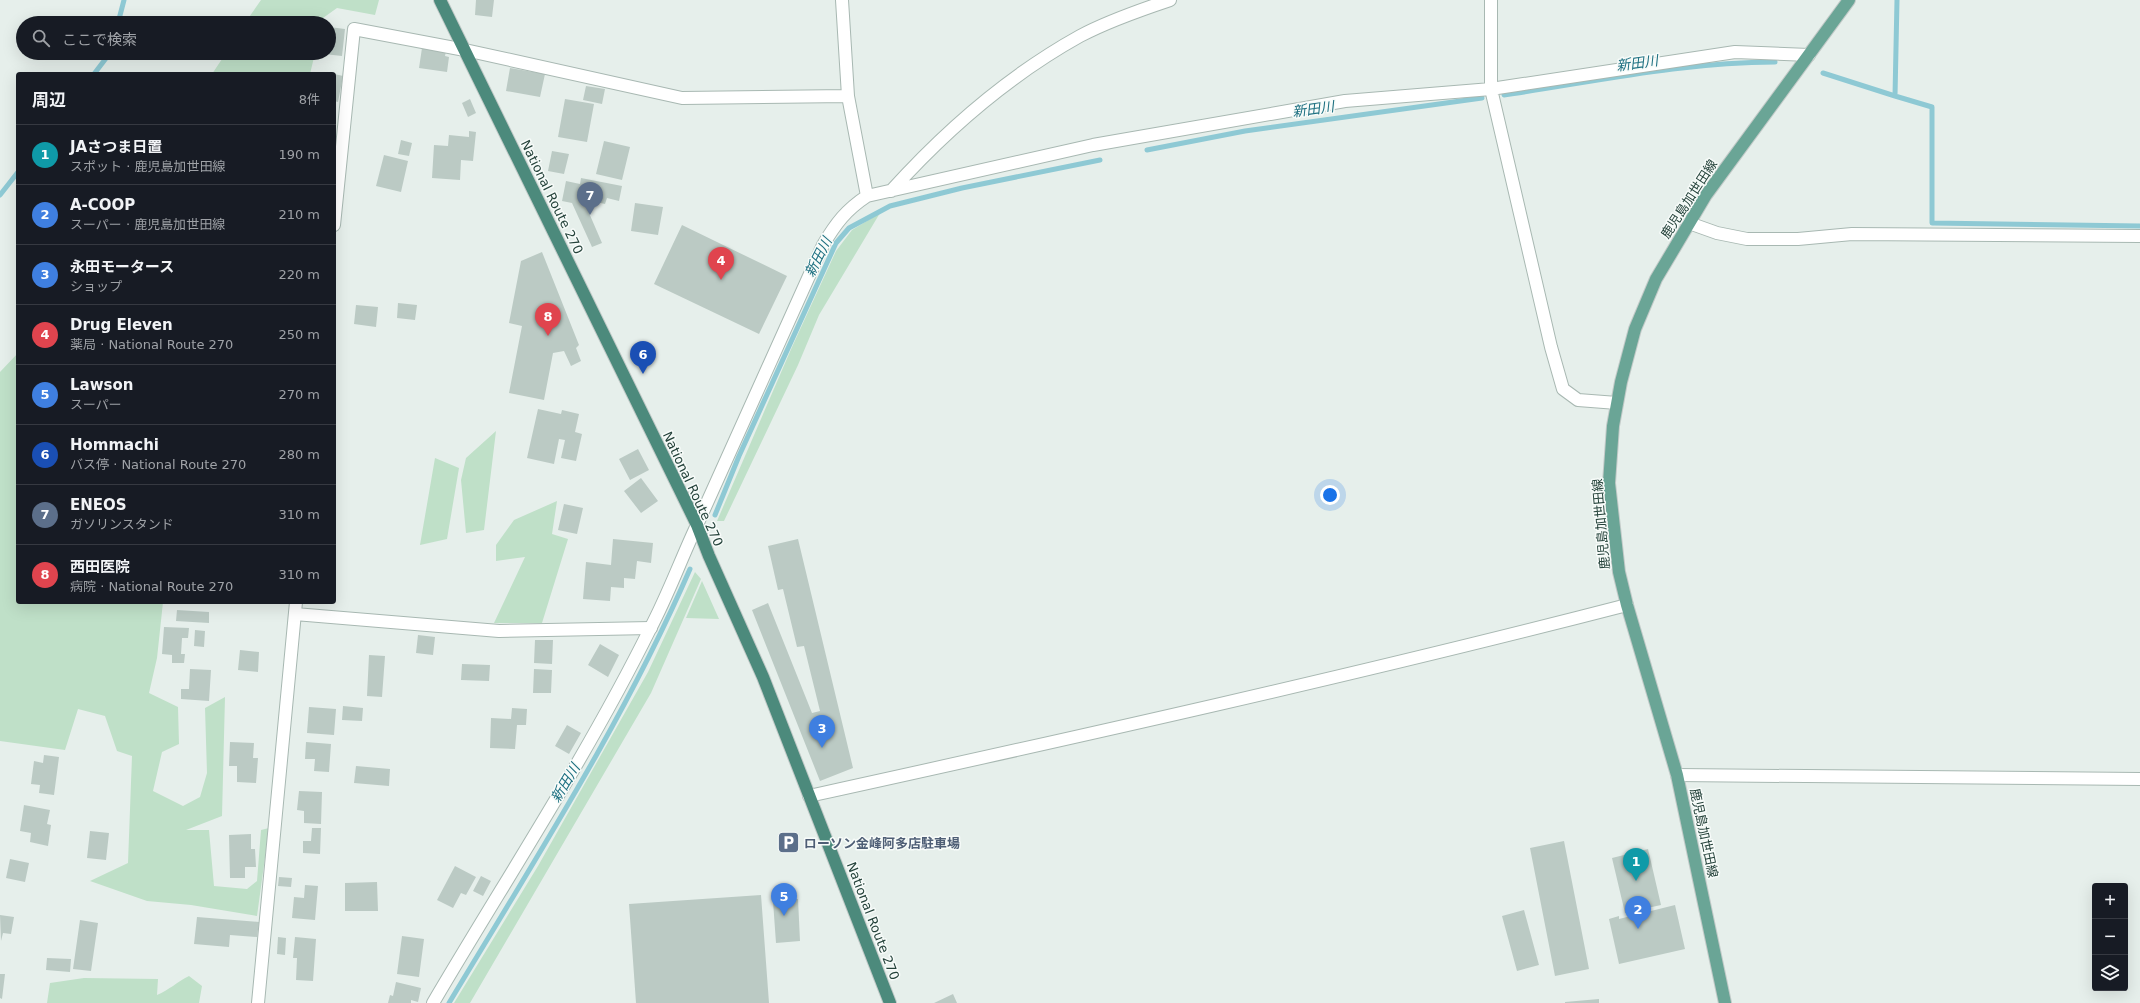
<!DOCTYPE html>
<html lang="ja">
<head>
<meta charset="utf-8">
<style>
	body { margin:0; font-family:"DejaVu Sans","Noto Sans JP",sans-serif; background:#20242c; color:#f1f3f6 }
	.controls { position:absolute; right:12px; bottom:12px; display:grid; overflow:hidden; border-radius:4px; box-shadow:0 4px 16px #0002 }
	.controls button { width:36px; height:36px; display:grid; place-items:center; padding:0; border:0; border-bottom:1px solid #363941; background:#171b24; color:#f1f3f6; font:20px sans-serif }
	.you { position:absolute; left:1330px; top:495px; width:14px; height:14px; margin:-10px; border:3px solid #fff; border-radius:50%; background:#1a73e8; box-shadow:0 0 0 6px #1a73e833 }
	.badge { display:grid; place-items:center; width:26px; height:26px; border-radius:50%; background:#db2777; color:#fff; font-size:13px; font-weight:700 }
	.pin { position:absolute; translate:-50% -33px; filter:drop-shadow(0 1px 2px #0008) }
	.pin::after { content:''; position:absolute; top:21px; width:14px; height:12px; background:inherit; clip-path:polygon(0 0,100% 0,50% 100%) }
	.list { margin:0; padding:0; list-style:none }
	h2 { display:flex; justify-content:space-between; align-items:center; height:52px; margin:0; padding:0 16px; font-size:17px }
	h2 small { font-size:13px; font-weight:400; color:#9ea1a6 }
	.list li { display:grid; grid-template-columns:26px 1fr auto; gap:12px; align-items:center; box-sizing:border-box; height:60px; padding:0 16px; border-top:1px solid #363941 }
	.list b { display:block; font-size:15px; white-space:nowrap }
	.list p { margin:0; font-size:13px; white-space:nowrap; color:#9ea1a6 }
	.list em { font-size:13px; font-style:normal; color:#9ea1a6 }
	.icon { flex:none; width:22px; height:22px; fill:none; stroke:currentColor; stroke-width:2; stroke-linecap:round; stroke-linejoin:round }
	.map { position:relative; flex:none; width:2140px; height:1003px; overflow:hidden }
	.search { position:absolute; background:#171b24; box-shadow:0 4px 16px #0002; left:16px; top:16px; width:320px; height:44px; display:flex; align-items:center; gap:10px; box-sizing:border-box; padding:0 14px; border-radius:22px; color:#9ea1a6; font-size:15px }
	.panel { position:absolute; background:#171b24; box-shadow:0 4px 16px #0002; left:16px; top:72px; width:320px; height:532px; border-radius:4px }
	.map>svg:first-child { display:block }
	.green { fill:#bfe0c8 }
	.lines { fill:none; stroke-linecap:round; stroke-linejoin:round }
	.stream { stroke:#8ec9d4; stroke-width:5 }
	.building { fill:#bbcac4 }
	.minor-casing { stroke:#a8b8b2; stroke-width:14 }
	.tertiary-casing { stroke:#a8b8b2; stroke-width:14 }
	.primary-casing { stroke:#c2cac8; stroke-width:14 }
	.trunk-casing { stroke:#c2cac8; stroke-width:14 }
	.minor { stroke:#fff; stroke-width:12 }
	.tertiary { stroke:#fff; stroke-width:12 }
	.primary { stroke:#6aa596; stroke-width:12 }
	.trunk { stroke:#4c8a7c; stroke-width:12 }
	.labels { text-anchor:middle; dominant-baseline:central; stroke-width:3; stroke-linejoin:round; paint-order:stroke }
	.street-label { font-size:13px; fill:#24423a; stroke:#f7fbf9 }
	.service-label { font-size:13px; font-weight:bold; fill:#4e5e75; stroke:#f7fbf9; text-anchor:start }
	.water-label { font-size:14px; font-style:italic; fill:#1c6f80; stroke:#f7fbf9 }
</style>
</head>
<body>
<div class="map">
<svg width="2140" height="1003" viewBox="0 0 2140 1003">
	<rect width="100%" height="100%" fill="#e6efeb"/>
	<!-- green -->
	<path class="green" d="M261 0H379L375 15 337 8 323 18 322 23H245Z
		M226 53H315L310 74H212Z
		M880 213 819 315 798 365 724 521H717L792 347 836 251 852 230Z
		M18 353V602H163L157 658 149 693 178 707 179 744 162 752 153 791 183 806 200 797 207 773 205 708 225 697 222 816 186 830H209L214 886 247 889 257 881 261 830 269 828 257 916 191 905 147 901 90 881 128 863 132 756 117 751 105 716 78 709 65 750 0 741V372Z
		M496 431 484 530 466 533 461 480 466 458Z
		M435 458 459 468 447 539 420 545Z
		M557 501 552 534 568 539 542 623H494L525 557 496 561V545L514 520Z
		M695 572 701 579 651 693 470 1003H454L538 866 648 672Z
		M702 581 719 619 686 618Z
		M189 976 202 986 199 1003H47L50 983 84 978 158 979 157 995C169 990 177 982 189 976Z"/>
	<g class="lines">
		<!-- stream -->
		<path class="stream" d="M118 23 124 0
			M1823 73 1895 96 1897 0
			M94 74 110 53
			M1504 95C1593 82 1684 62 1775 62
			M1895 96 1932 107V223L2140 226
			M1147 150 1245 131 1482 98
			M0 195 18 172
			M715 515 739 456 836 243 849 228 890 206 962 188 1100 160
			M449 1003C534 861 624 721 690 569"/>
	</g>
	<!-- building -->
	<path class="building" d="M476 0H494L492 17 475 15Z
		M329 27 345 29 342 56 324 54 329 53Z
		M422 48 446 51 445 56 449 57 447 72 419 68Z
		M510 68 545 74 540 97 506 91Z
		M334 74 343 76 338 102 334 101Z
		M586 86 605 89 602 104 583 100Z
		M470 99 476 113 468 117 462 103Z
		M565 99 594 104 587 142 558 137Z
		M469 131 476 132 473 161 461 160 460 180 432 178 434 145 448 146 449 135 469 137Z
		M401 140 412 143 409 156 398 154Z
		M604 141 630 147 622 180 596 174Z
		M552 151 569 154 564 174 548 171Z
		M384 155 408 161 401 192 376 186Z
		M581 178 622 186 619 201 607 198 605 204 583 199 602 243 592 247 572 203 562 201 566 181 580 184Z
		M635 203 663 207 658 235 631 231Z
		M682 225 787 276 759 334 654 284Z
		M542 252 579 345 576 348 581 361 571 366 564 351 553 353 544 400 509 393 522 326 509 323 521 261Z
		M398 303 417 305 415 320 397 318Z
		M356 305 378 307 376 327 354 324Z
		M538 409 561 414 562 410 579 414 575 432 582 434 576 461 561 458 565 440 559 439 554 464 527 458Z
		M638 449 649 470 630 480 619 459Z
		M641 478 658 501 641 513 624 491Z
		M564 504 583 508 577 534 558 530Z
		M613 539 653 543 651 563 637 561 635 579 624 578V588L611 587 610 601 583 599 586 562 611 565Z
		M798 539 853 768 820 781 752 610 768 603 812 713 820 711 804 646 797 647 783 589 778 590 768 546Z
		M177 610 209 612V623L176 621Z
		M164 627 189 628 188 638H182L181 654H185L184 663H172V655L162 654Z
		M195 630 205 631 204 647 194 646Z
		M418 635 435 637 433 655 416 653Z
		M535 640H553L552 664 534 663Z
		M600 644 619 655 608 677 588 665Z
		M240 650 259 652 258 672 238 670Z
		M369 655 385 656 382 697 367 696Z
		M462 664 490 665 489 681 461 680Z
		M190 669 211 670 209 701 181 699V689H189Z
		M534 669 552 670 551 693H533Z
		M343 706 363 708 362 721 342 720Z
		M309 707 336 709 334 735 307 733Z
		M512 708 527 709 526 725H517L515 749 490 748 491 718 511 719Z
		M567 725 581 733 569 754 555 746Z
		M230 742 254 743 253 758H258L256 783 237 782V766H229Z
		M306 742 331 744 329 772 314 771 315 759H305Z
		M44 755 59 757 54 795 39 793 40 785 31 784 34 761 43 763Z
		M356 766 390 769 389 786 354 783Z
		M299 791 322 792 321 824 304 823V811L297 810Z
		M24 805 50 810 47 824 51 825 48 846 30 842 31 833 20 831Z
		M312 828H321L320 854 303 853V841H311Z
		M90 831 109 833 106 860 87 858Z
		M251 834V849H255L256 867H245V878H230L229 835Z
		M1564 841 1589 969 1555 976 1530 848Z
		M1648 849 1661 905 1625 913 1612 858Z
		M10 859 29 863 25 882 6 878Z
		M455 866 476 877 466 895 461 893 453 908 437 900Z
		M481 876 491 881 483 896 473 891Z
		M279 877 292 878 291 887 278 886Z
		M377 882 378 911H345V883Z
		M305 885 318 886 315 920 292 918 294 897 304 898Z
		M761 895 769 1003H636L629 904Z
		M798 899 800 941 776 943 773 901Z
		M1675 905 1685 949 1619 964 1609 919 1619 916V919Z
		M1524 910 1539 965 1517 971 1502 916Z
		M0 915 14 917 11 934 3 933 1 941Z
		M197 917 259 922 257 937 230 935 229 947 194 944Z
		M80 920 98 923 91 971 73 969Z
		M402 936 424 939 419 977 397 974Z
		M278 937 286 938 285 955 277 954Z
		M295 937 316 939 313 981 296 980 297 958H293Z
		M47 958 71 959 70 972 46 970Z
		M0 974H5L2 999 0 998Z
		M396 982 421 988 418 1002 411 1000V1003H388L390 995 393 996Z
		M953 994 957 1003H934Z
		M1599 999V1003H1565V1002Z"/>
	<g class="lines">
		<defs>
			<path id="minor" d="M842 0 848 96 867 196
				M1491 0V89L1551 347 1563 389 1578 400 1617 403
				M891 191C946 130 1008 76 1080 36 1108 21 1140 10 1170 0
				M1689 223 1717 233 1747 239H1798L1852 234 2140 236
				M334 225 354 29 465 50 682 98 848 96
				M697 525 823 245C836 223 846 210 867 196L1093 145 1345 101 1491 89 1735 52 1809 55
				M295 614 499 631 651 628
				M1677 775 2140 779
				M809 796C1082 736 1356 675 1627 605
				M258 1003 296 602"/>
			<path id="tertiary" d="M433 1003C506 879 586 758 650 629 668 595 681 559 697 525"/>
			<path id="primary" d="M1725 1003 1677 775 1627 605 1619 572 1609 483 1613 426 1621 382 1635 329 1656 279 1706 195 1849 0"/>
			<path id="trunk" d="M440 0 697 525 709 556 763 677 890 1003"/>
		</defs>
		<!-- minor casing -->
		<use href="#minor" class="minor-casing"/>
		<!-- tertiary casing -->
		<use href="#tertiary" class="tertiary-casing"/>
		<!-- primary casing -->
		<use href="#primary" class="primary-casing"/>
		<!-- trunk casing -->
		<use href="#trunk" class="trunk-casing"/>
		<!-- minor -->
		<use href="#minor" class="minor"/>
		<!-- tertiary -->
		<use href="#tertiary" class="tertiary"/>
		<!-- primary -->
		<use href="#primary" class="primary"/>
		<!-- trunk -->
		<use href="#trunk" class="trunk"/>
	</g>
	<!-- icons -->
	<defs>
		<symbol id="parking-square" viewBox="-11 -11 22 22"><rect x="-9" y="-9" width="18" height="18" rx="4" fill="#5c6f8a" stroke="#f7fbf9"/><path d="M-3.5-5.5H1a3.5 3.5 0 0 1 0 7H-1V5.5H-3.5ZM-1-3.4V-.6H.8a1.4 1.4 0 0 0 0-2.8Z" fill="#fff"/></symbol>
	</defs>
	<g fill-rule="evenodd">
		<use href="#parking-square" x="776" y="830" width="25" height="25"/>
	</g>
	<g class="labels">
		<!-- street labels -->
		<g class="street-label">
			<text transform="translate(552 197) rotate(64)">National Route 270</text>
			<text transform="translate(1689 199) rotate(-57)">鹿児島加世田線</text>
			<text transform="translate(693 489) rotate(65)">National Route 270</text>
			<text transform="translate(1601 524) rotate(-95)">鹿児島加世田線</text>
			<text transform="translate(1704 833) rotate(78)">鹿児島加世田線</text>
			<text transform="translate(873 921) rotate(69)">National Route 270</text>
		</g>
		<!-- service labels -->
		<g class="service-label">
			<text x="804" y="843">ローソン金峰阿多店駐車場</text>
		</g>
		<!-- water labels -->
		<g class="water-label">
			<text transform="translate(1637 63) rotate(-8)">新田川</text>
			<text transform="translate(1313 109) rotate(-8)">新田川</text>
			<text transform="translate(818 257) rotate(-63)">新田川</text>
			<text transform="translate(565 783) rotate(-59)">新田川</text>
		</g>
	</g>
</svg>
<div class="controls">
<button>+</button>
<button>−</button>
<button><svg class="icon" aria-label="layers" viewBox="0 0 24 24"><path d="M12 4l9 5-9 5-9-5zM3 14l9 5 9-5"/></svg></button>
</div>
<div class="you"></div>
<div class="pin badge" style="left:1636px;top:881px;background:#0f9aa8">1</div>
<div class="pin badge" style="left:1638px;top:929px;background:#3f7fe0">2</div>
<div class="pin badge" style="left:822px;top:748px;background:#3f7fe0">3</div>
<div class="pin badge" style="left:721px;top:280px;background:#e0444e">4</div>
<div class="pin badge" style="left:784px;top:916px;background:#3f7fe0">5</div>
<div class="pin badge" style="left:643px;top:374px;background:#1a4fb4">6</div>
<div class="pin badge" style="left:590px;top:215px;background:#5c6f8a">7</div>
<div class="pin badge" style="left:548px;top:336px;background:#e0444e">8</div>
<div class="search"><svg class="icon" aria-label="search" viewBox="0 0 24 24"><circle cx="10" cy="10" r="6"/><path d="M15 15l6 6"/></svg>ここで検索</div>
<section class="panel">
<h2>周辺<small>8件</small></h2>
<ul class="list">
<li><span class="badge" style="background:#0f9aa8">1</span><div><b>JAさつま日置</b><p>スポット · 鹿児島加世田線</p></div><em>190 m</em></li>
<li><span class="badge" style="background:#3f7fe0">2</span><div><b>A-COOP</b><p>スーパー · 鹿児島加世田線</p></div><em>210 m</em></li>
<li><span class="badge" style="background:#3f7fe0">3</span><div><b>永田モータース</b><p>ショップ</p></div><em>220 m</em></li>
<li><span class="badge" style="background:#e0444e">4</span><div><b>Drug Eleven</b><p>薬局 · National Route 270</p></div><em>250 m</em></li>
<li><span class="badge" style="background:#3f7fe0">5</span><div><b>Lawson</b><p>スーパー</p></div><em>270 m</em></li>
<li><span class="badge" style="background:#1a4fb4">6</span><div><b>Hommachi</b><p>バス停 · National Route 270</p></div><em>280 m</em></li>
<li><span class="badge" style="background:#5c6f8a">7</span><div><b>ENEOS</b><p>ガソリンスタンド</p></div><em>310 m</em></li>
<li><span class="badge" style="background:#e0444e">8</span><div><b>西田医院</b><p>病院 · National Route 270</p></div><em>310 m</em></li>
</ul>
</section>
</div>
</body>
</html>
